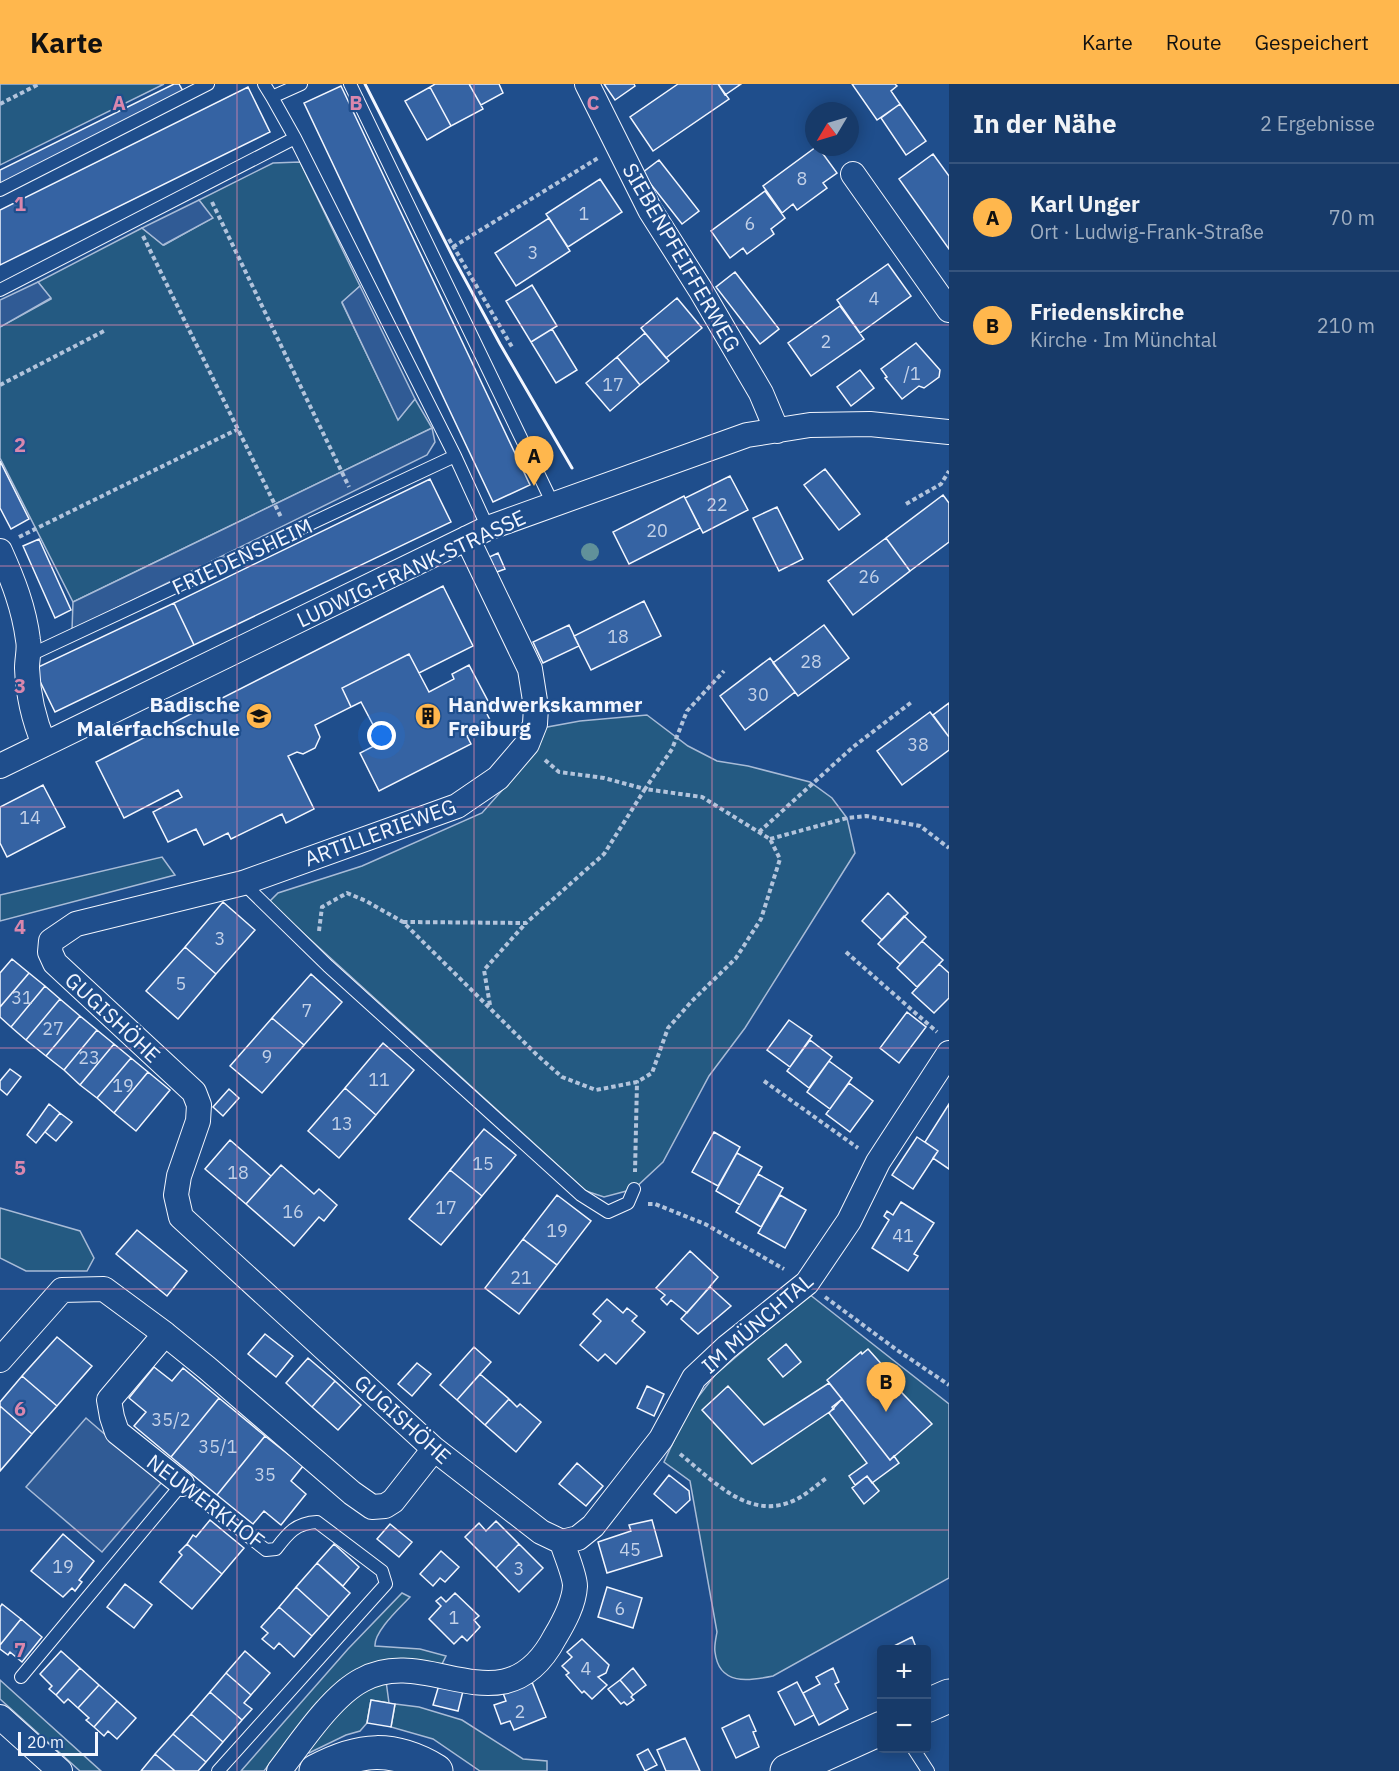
<!DOCTYPE html>
<html lang="de">
<head>
<meta charset="utf-8">
<style>
	body { margin:0; font-family:"IBM Plex Sans",sans-serif; background:#244571; color:#f1f3f6 }
	.controls { position:absolute; right:18px; bottom:18px; display:grid; overflow:hidden; border-radius:6px; box-shadow:0 3px 15px #0003 }
	.controls button { width:54px; height:54px; display:grid; place-items:center; padding:0; border:0; border-bottom:2px solid #36547d; background:#173a69; color:#f1f3f6; font:30px sans-serif }
	.compass { position:absolute; left:805px; top:18px; width:54px; height:54px; border-radius:50%; background:#173a69; box-shadow:0 3px 15px #0003; rotate:232deg }
	.scale { position:absolute; left:18px; bottom:15px; width:80px; box-sizing:border-box; padding-left:6px; border:3px solid #f2f6ff; border-top:0; font-size:16px; line-height:21px; white-space:nowrap; color:#f2f6ff; -webkit-text-stroke:4px #1f4e8c; paint-order:stroke }
	.you { position:absolute; left:382px; top:652px; width:21px; height:21px; margin:-15px; border:4px solid #fff; border-radius:50%; background:#1a73e8; box-shadow:0 0 0 9px #1a73e833 }
	.badge { display:grid; place-items:center; width:39px; height:39px; border-radius:50%; background:#ffb74d; color:#111; font-size:20px; font-weight:700 }
	.pin { position:absolute; translate:-50% -50px; filter:drop-shadow(0 2px 3px #0008) }
	.pin::after { content:''; position:absolute; top:32px; width:21px; height:18px; background:inherit; clip-path:polygon(0 0,100% 0,50% 100%) }
	.list { margin:0; padding:0; list-style:none }
	h2 { display:flex; justify-content:space-between; align-items:center; height:78px; margin:0; padding:0 24px; font-size:26px }
	h2 small { font-size:20px; font-weight:400; color:#9eadc0 }
	.list li { display:grid; grid-template-columns:39px 1fr auto; gap:18px; align-items:center; box-sizing:border-box; height:108px; padding:0 24px; border-top:2px solid #36547d }
	.list b { display:block; font-size:22px; white-space:nowrap }
	.list p { margin:0; font-size:20px; white-space:nowrap; color:#9eadc0 }
	.list em { font-size:20px; font-style:normal; color:#9eadc0 }
	.map { position:relative; flex:none; width:949px; height:1687px; overflow:hidden }
	header { display:flex; align-items:center; gap:36px; box-sizing:border-box; height:84px; padding:0 30px; background:#ffb74d; color:#111 }
	header strong { font-size:28px }
	nav { display:flex; gap:33px; margin-inline-start:auto; font-size:21px }
	main { display:flex }
	aside { flex:1; background:#173a69 }
	.map>svg:first-child { display:block }
	.green { fill:#245a82; stroke:#a8bbd7; stroke-width:1.5 }
	.parking { fill:#305b95; stroke:#a8bbd7; stroke-width:1.5 }
	.building { fill:#3563a3; stroke:#f2f6ff; stroke-width:1.5 }
	.lines { fill:none; stroke-linecap:round; stroke-linejoin:round }
	.lane-casing { stroke:#f2f6ff; stroke-width:14 }
	.street-casing { stroke:#f2f6ff; stroke-width:26 }
	.secondary-casing { stroke:#f2f6ff; stroke-width:35 }
	.path { stroke:#b3c4dc; stroke-width:4; stroke-dasharray:4.5 3; stroke-linecap:butt }
	.lane { stroke:#1f4e8c; stroke-width:12 }
	.street { stroke:#1f4e8c; stroke-width:24 }
	.secondary { stroke:#1f4e8c; stroke-width:33 }
	.wall { stroke:#f2f6ff; stroke-width:3 }
	.tree { fill:#61919a }
	.grid { fill:none; stroke:#da87ad; stroke-width:1.5; stroke-opacity:0.55 }
	.labels { text-anchor:middle; dominant-baseline:central; stroke-width:4.5; stroke-linejoin:round; paint-order:stroke }
	.number-label { font-size:18px; fill:#c3d1e8 }
	.street-label { font-size:21px; fill:#f2f6ff; stroke:#1f4e8c }
	.poi-label { font-size:21px; font-weight:bold; fill:#f2f6ff; stroke:#1f4e8c; text-anchor:end }
	.grid-label { font-size:20px; text-anchor:middle; font-weight:bold; fill:#da87ad; stroke:#1f4e8c; stroke-width:4.5; stroke-linejoin:round; paint-order:stroke }
</style>
</head>
<body>
<header>
<strong>Karte</strong>
<nav><a>Karte</a><a>Route</a><a>Gespeichert</a></nav>
</header>
<main>
<div class="map">
<svg width="949" height="1687" viewBox="0 0 949 1687">
	<rect width="100%" height="100%" fill="#1f4e8c"/>
	<!-- green -->
	<path class="green" d="M0 0H164L0 81Z
		M300 78 360 202 342 219 398 335 415 315 432 344 73 518 0 374V243L51 215 38 198 142 144 164 161 212 134 199 116 273 79Z
		M647 631 688 662 717 677 748 682 810 698 832 714 847 734 855 769 745 944 709 992 663 1078 634 1105 604 1113 586 1107 269 818 278 809 362 782 482 729 521 685 542 644 580 637Z
		M162 773 175 791 0 837V811Z
		M0 1124 80 1147 94 1174 87 1187H26L0 1174Z
		M809 1210 949 1320V1494L773 1592C749 1597 719 1602 715 1568 714 1562 716 1554 717 1548L690 1397 664 1378 688 1326 715 1291Z
		M402 1509 410 1513C400 1524 374 1547 375 1562L420 1565 446 1572 442 1580 340 1596 324 1611 264 1687H241L348 1565Z
		M0 1596 101 1687H80L0 1615Z
		M386 1597 389 1619 371 1616 367 1639 360 1647 346 1651 309 1669 305 1664C328 1639 352 1607 386 1597Z
		M395 1620 419 1623 462 1636 523 1675 547 1677V1687H480L433 1655 391 1643Z"/>
	<!-- parking -->
	<path class="parking" d="M199 116 213 134 163 161 142 144Z
		M38 198 51 214 0 243V216Z
		M360 202 415 315 398 336 342 218Z
		M432 344 435 358 427 371 72 546 73 518Z
		M86 1334 161 1399 102 1468 26 1403Z"/>
	<!-- building -->
	<path class="building" d="M174 0H179L184 9 0 100V86Z
		M435 0H469L483 25 451 42 430 3Z
		M469 0H499L503 9 481 21Z
		M604 0H634L635 2 615 16Z
		M678 0H718L729 15 653 67 630 33Z
		M718 0H741L725 11Z
		M852 0H895L897 2 891 7 900 20 877 36Z
		M341 2 530 401 493 418 304 19Z
		M248 3 270 48 0 181V126Z
		M430 3 451 42 427 56 405 17Z
		M900 20 926 57 906 71 881 34Z
		M816 63H818L837 89 823 99 827 104 797 126 793 120 782 129 763 102Z
		M933 70 949 92V165L899 95Z
		M659 76 699 127 682 140 642 89Z
		M600 95 622 128 568 163 546 130Z
		M765 107 785 134 771 145 774 150 747 170 743 164 730 174 711 147Z
		M549 134 570 167 516 202 495 169Z
		M888 180 911 212 860 249 837 216Z
		M735 188 779 245 760 260 716 203Z
		M532 201 557 242 531 258 506 217Z
		M677 214 702 244 666 274 641 244Z
		M840 222 864 255 811 292 788 259Z
		M552 245 577 286 556 299 531 258Z
		M645 249 669 277 640 301 617 273Z
		M916 259 940 286 939 293 924 304 919 302 902 315 885 294 887 293 881 285Z
		M617 273 640 301 610 327 586 299Z
		M860 286 874 304 851 322 837 303Z
		M0 377 29 435 11 445 0 424Z
		M825 385 860 430 839 446 804 401Z
		M730 392 748 426 703 449 685 414Z
		M430 395 451 438 194 561 174 519Z
		M943 411 949 419V458L910 487 886 454Z
		M684 412 700 444 629 480 613 448Z
		M777 423 803 475 779 487 753 434Z
		M886 454 910 487 853 531 828 497Z
		M39 455 71 526 55 534 23 462Z
		M498 469 505 485 494 489 487 474Z
		M443 502 473 562 419 589 409 570 342 604 351 623 315 641 320 653 315 664 303 670 297 668 288 672 314 725 286 739 282 730 231 755 228 749 204 761 196 745 168 758 153 728 182 713 178 706 124 734 96 678Z
		M644 517 661 552 591 586 574 552Z
		M174 519 194 561 55 628 34 585Z
		M569 541 579 562 543 579 533 558Z
		M824 541 849 574 798 612 773 579Z
		M409 570 429 608 454 595 452 590 469 581 489 619 483 622 492 640 467 652 471 660 379 707 360 669 382 658 361 618 351 623 342 604Z
		M770 574 795 608 745 646 720 612Z
		M949 619V653L933 631Z
		M930 628 949 653V666L902 701 877 667Z
		M43 701 65 743 7 773 0 759V723Z
		M888 809 908 829 882 856 862 837Z
		M223 818 255 846 216 890 185 863Z
		M904 832 926 853 900 880 878 860Z
		M922 857 943 876 917 903 897 884Z
		M185 863 216 890 178 935 146 907Z
		M12 875 29 889 0 923V889Z
		M939 880 949 889V914L934 929 912 909Z
		M29 889 45 902 11 943 0 933V923Z
		M311 890 342 918 304 961 272 934Z
		M45 902 60 915 26 956 11 943Z
		M60 915 80 932 46 972 26 956Z
		M907 928 926 943 899 979 880 964Z
		M80 932 97 946 64 986 46 972Z
		M272 934 304 961 262 1009 230 982Z
		M789 936 812 952 790 983 767 966Z
		M97 946 114 960 80 1001 64 986Z
		M810 956 832 973 809 1004 787 987Z
		M383 959 414 986 376 1031 345 1004Z
		M114 960 131 974 97 1014 80 1001Z
		M131 974 148 988 114 1029 97 1014Z
		M829 977 852 994 830 1025 807 1008Z
		M10 985 21 993 7 1011 0 1005V997Z
		M148 988 170 1006 136 1047 114 1029Z
		M849 999 873 1017 850 1048 826 1030Z
		M345 1004 376 1031 339 1074 308 1047Z
		M229 1005 239 1014 223 1032 213 1023Z
		M49 1020 60 1029 36 1059 27 1051Z
		M949 1020V1085L933 1074 938 1067 925 1058Z
		M60 1029 72 1038 56 1057 45 1048Z
		M484 1045 516 1071 482 1112 450 1086Z
		M714 1048 740 1063 718 1102 692 1088Z
		M917 1053 938 1067 913 1105 892 1091Z
		M230 1056 271 1092 246 1120 205 1085Z
		M737 1069 762 1083 740 1121 716 1107Z
		M281 1081 314 1110 319 1105 337 1121 324 1137 319 1133 294 1162 246 1120Z
		M450 1086 482 1112 441 1161 409 1135Z
		M758 1090 783 1104 761 1143 736 1128Z
		M557 1111 591 1137 557 1181 523 1155Z
		M780 1111 806 1126 785 1164 758 1149Z
		M901 1118 934 1139 914 1170 918 1172 908 1187 872 1164 889 1136 884 1132 887 1127 893 1131Z
		M137 1146 187 1187 167 1212 116 1170Z
		M523 1155 557 1181 519 1230 485 1204Z
		M690 1167 718 1193 687 1229 671 1216 667 1221 661 1215 665 1211 656 1204Z
		M710 1203 731 1222 698 1250 681 1235Z
		M607 1215 623 1229 627 1224 637 1232 632 1237 645 1248 616 1280 605 1270 598 1277 580 1261 601 1237 593 1230Z
		M265 1250 293 1272 276 1293 248 1270Z
		M57 1253 92 1282 57 1322 22 1292Z
		M786 1260 801 1278 783 1293 768 1275Z
		M474 1263 491 1278 457 1316 440 1301Z
		M868 1265 884 1283 880 1286 932 1340 890 1376 827 1296 861 1268 862 1270Z
		M308 1274 335 1297 312 1323 286 1299Z
		M417 1279 431 1290 412 1312 398 1300Z
		M154 1283 172 1297 183 1284 219 1314 171 1373 134 1342 146 1328 129 1314Z
		M480 1290 509 1315 485 1341 457 1316Z
		M22 1292 57 1322 32 1350 0 1322V1318Z
		M335 1297 361 1321 338 1346 312 1323Z
		M829 1299 842 1315 832 1323 834 1325 752 1380 702 1326 728 1302 764 1341Z
		M647 1302 664 1310 654 1332 637 1324Z
		M219 1314 265 1352 217 1411 171 1373Z
		M509 1315 517 1323 520 1320 541 1338 516 1368 485 1341Z
		M842 1315 890 1376 894 1372 899 1379 872 1399 867 1392 855 1401 849 1392 867 1379 829 1329Z
		M0 1322 32 1350 0 1387Z
		M265 1352 303 1382 291 1397 306 1410 281 1441 264 1427 253 1440 217 1411Z
		M577 1379 603 1402 586 1422 559 1400Z
		M669 1391 689 1407 690 1416 676 1429 654 1410Z
		M867 1392 879 1407 864 1420 852 1404Z
		M210 1436 244 1464 222 1490 187 1460 193 1451 196 1453Z
		M652 1436 662 1472 607 1489 598 1458 631 1447 629 1441Z
		M496 1437 519 1460 496 1484 465 1453 479 1439 486 1447Z
		M390 1440 412 1458 399 1473 377 1455Z
		M63 1450 94 1477 79 1496 82 1498 75 1507 72 1504 63 1513 31 1487Z
		M187 1460 222 1490 192 1525 160 1498 182 1471 179 1468Z
		M334 1460 359 1483 343 1502 317 1479Z
		M519 1460 543 1484 519 1508 496 1484Z
		M441 1467 459 1483 445 1498 440 1494 433 1502 420 1490Z
		M317 1479 350 1509 329 1533 296 1503Z
		M125 1500 152 1521 134 1544 107 1523Z
		M296 1503 329 1533 312 1552 279 1523Z
		M607 1503 642 1514 633 1544 598 1533Z
		M455 1509 479 1532 474 1536 480 1543 467 1557 462 1552 454 1560 429 1535 441 1522 436 1517 441 1513 446 1518Z
		M2 1520 21 1535 0 1561V1523Z
		M279 1523 312 1552 294 1573 279 1559 274 1565 262 1555 268 1549 261 1543Z
		M21 1535 42 1553 22 1578 10 1568 8 1571 0 1565V1561Z
		M912 1553 917 1566H886Z
		M582 1555 609 1581 606 1589 598 1593 607 1601 592 1615 584 1607 582 1609 566 1591 569 1589 562 1582 572 1573 567 1568Z
		M61 1567 80 1584 56 1611 49 1605 52 1602 40 1590Z
		M245 1567 270 1589 251 1611 226 1589Z
		M80 1584 99 1601 78 1624 68 1615 64 1619 56 1611Z
		M633 1584 646 1601 633 1611 620 1596Z
		M833 1584 839 1598 835 1600 848 1625 819 1641 803 1609 820 1600 816 1593Z
		M226 1589 251 1611 244 1619 252 1625 242 1636 210 1608Z
		M620 1596 633 1611 631 1613 634 1616 627 1621 624 1618 621 1620 608 1605Z
		M532 1598 546 1633 514 1646 510 1637 501 1640 494 1621 506 1617 503 1609Z
		M797 1598 814 1631 795 1641 778 1608Z
		M99 1601 117 1617 94 1643 86 1636 89 1634 78 1624Z
		M439 1601 463 1607 458 1627 433 1621Z
		M210 1608 242 1636 223 1658 191 1630Z
		M371 1616 395 1620 391 1643 367 1639Z
		M117 1617 136 1634 117 1655 108 1647 104 1652 94 1643Z
		M191 1630 223 1658 206 1678 173 1650Z
		M749 1631 756 1647 753 1648 759 1663 736 1674 722 1644Z
		M173 1650 206 1678 198 1687H175L155 1670Z
		M685 1654 700 1687H666L657 1666Z
		M648 1665 657 1681 645 1687 637 1671Z
		M155 1670 175 1687H141Z"/>
	<g class="lines">
		<defs>
			<path id="lane" d="M264 0 272 13
				M350 0 553 420
				M295 54 272 13 301 0
				M0 106 208 0
				M0 206 295 54 455 372 488 444
				M28 572 455 372
				M243 799 328 882 581 1111 608 1128 628 1119 634 1105
				M21 1593 182 1400 266 1466 276 1465C288 1449 296 1439 317 1438L382 1487 386 1500 218 1687
				M913 1664 928 1687"/>
			<path id="street" d="M587 0 650 126 700 205 761 309 777 347
				M853 90 949 226
				M0 467C13 496 24 524 28 556 30 565 27 574 27 584 28 612 33 634 44 660
				M0 682 488 444 747 351 810 341 870 340 949 348
				M165 1250 109 1316 112 1333 117 1348 182 1400
				M0 1276 62 1206 104 1205 165 1250 207 1284 352 1409 372 1423 385 1422 393 1417 434 1365
				M562 1458 578 1454 593 1442 661 1355 694 1294 727 1263 807 1199 849 1137 878 1078 949 969
				M0 1633 60 1687
				M279 1687C300 1660 331 1612 362 1596 428 1559 504 1649 555 1553 564 1538 574 1520 575 1502 575 1491 565 1469 562 1458L541 1448 434 1365 181 1133 176 1111 179 1092 198 1037 199 1021 194 1008 55 879 50 868 51 857 76 840 243 799 457 722 498 694 527 660 535 640 536 623 530 585 467 454"/>
			<path id="secondary" d="M926 1622 949 1612
				M316 1687C359 1664 393 1661 436 1687
				M787 1687 882 1644"/>
		</defs>
		<!-- lane casing -->
		<use href="#lane" class="lane-casing"/>
		<!-- street casing -->
		<use href="#street" class="street-casing"/>
		<!-- secondary casing -->
		<use href="#secondary" class="secondary-casing"/>
		<!-- path -->
		<path class="path" d="M0 20 39 0
			M212 118 349 403
			M143 152 281 433
			M449 155 512 263
			M453 163 598 74
			M0 301 104 247
			M906 420 941 400 949 387
			M19 453 238 345
			M545 676 559 688 604 694 645 705 672 665 687 627 724 587
			M759 748 853 663 913 617
			M770 755 847 734 866 732 920 742 949 764
			M403 838 526 839 604 770 645 705 702 713 770 755 780 775 761 835 736 874 692 917 668 944 652 989 637 998
			M319 847 322 823 347 809 366 817 403 838 537 971 562 993 596 1006 637 998 635 1088
			M846 868 937 948
			M490 921 484 886 525 840
			M764 997 858 1064
			M648 1120H655L705 1140 784 1185
			M825 1213 897 1266 949 1301
			M680 1370C714 1397 750 1439 797 1415 808 1409 818 1400 828 1393"/>
		<!-- lane -->
		<use href="#lane" class="lane"/>
		<!-- street -->
		<use href="#street" class="street"/>
		<!-- secondary -->
		<use href="#secondary" class="secondary"/>
		<!-- wall -->
		<path class="wall" d="M365 0 455 177 500 260 572 384"/>
	</g>
	<!-- trees -->
	<circle class="tree" cx="590" cy="468" r="9"/>
	<!-- grid -->
	<path class="grid" d="M237 0V1687M474 0V1687M712 0V1687M0 241H949M0 482H949M0 723H949M0 964H949M0 1205H949M0 1446H949"/>
	<!-- icons -->
	<defs>
		<symbol id="school-disc" viewBox="-11 -11 22 22"><circle r="9.5" fill="#ffb74d" stroke="#1f4e8c"/><path d="M0-5L7-2L0 1L-7-2ZM-4 1L0 2.5L4 1V4Q0 6-4 4Z" fill="#111"/></symbol>
		<symbol id="building-disc" viewBox="-11 -11 22 22"><circle r="9.5" fill="#ffb74d" stroke="#1f4e8c"/><path d="M-4-6H4V6H1V3H-1V6H-4ZM-2.5-4.3h1.7v1.8h-1.7ZM.8-4.3h1.7v1.8H.8ZM-2.5-1h1.7V.8h-1.7ZM.8-1h1.7V.8H.8Z" fill="#111"/></symbol>
	</defs>
	<g fill-rule="evenodd">
		<use href="#school-disc" x="244" y="617" width="30" height="30"/>
		<use href="#building-disc" x="413" y="617" width="30" height="30"/>
	</g>
	<g class="labels">
		<!-- number labels -->
		<g class="number-label">
			<text x="802" y="94">8</text>
			<text x="584" y="129">1</text>
			<text x="750" y="139">6</text>
			<text x="533" y="168">3</text>
			<text x="874" y="214">4</text>
			<text x="826" y="257">2</text>
			<text x="912" y="289">/1</text>
			<text x="613" y="300">17</text>
			<text x="717" y="420">22</text>
			<text x="657" y="446">20</text>
			<text x="869" y="492">26</text>
			<text x="618" y="552">18</text>
			<text x="811" y="577">28</text>
			<text x="758" y="610">30</text>
			<text x="918" y="660">38</text>
			<text x="30" y="733">14</text>
			<text x="220" y="854">3</text>
			<text x="181" y="899">5</text>
			<text x="22" y="913">31</text>
			<text x="307" y="926">7</text>
			<text x="53" y="944">27</text>
			<text x="267" y="972">9</text>
			<text x="89" y="973">23</text>
			<text x="379" y="995">11</text>
			<text x="123" y="1001">19</text>
			<text x="342" y="1039">13</text>
			<text x="483" y="1079">15</text>
			<text x="238" y="1088">18</text>
			<text x="446" y="1123">17</text>
			<text x="293" y="1127">16</text>
			<text x="557" y="1146">19</text>
			<text x="903" y="1151">41</text>
			<text x="521" y="1193">21</text>
			<text x="171" y="1335">35/2</text>
			<text x="218" y="1362">35/1</text>
			<text x="265" y="1390">35</text>
			<text x="630" y="1465">45</text>
			<text x="63" y="1482">19</text>
			<text x="519" y="1484">3</text>
			<text x="620" y="1524">6</text>
			<text x="454" y="1533">1</text>
			<text x="586" y="1584">4</text>
			<text x="520" y="1627">2</text>
		</g>
		<!-- street labels -->
		<g class="street-label">
			<text transform="translate(682 173) rotate(60)">SIEBENPFEIFFERWEG</text>
			<text transform="translate(242 472) rotate(-25)">FRIEDENSHEIM</text>
			<text transform="translate(411 484) rotate(-25)">LUDWIG-FRANK-STRASSE</text>
			<text transform="translate(380 748) rotate(-20)">ARTILLERIEWEG</text>
			<text transform="translate(113 933) rotate(43)">GUGISHÖHE</text>
			<text transform="translate(757 1239) rotate(-41)">IM MÜNCHTAL</text>
			<text transform="translate(403 1335) rotate(42)">GUGISHÖHE</text>
			<text transform="translate(206 1417) rotate(37)">NEUWERKHOF</text>
		</g>
		<!-- poi labels -->
		<g class="poi-label">
			<text x="240" y="620">Badische<tspan x="240" dy="24">Malerfachschule</tspan></text>
			<text x="448" y="620" text-anchor="start">Handwerkskammer<tspan x="448" dy="24">Freiburg</tspan></text>
		</g>
	</g>
	<g class="grid-label">
		<text x="119" y="26">A</text>
		<text x="356" y="26">B</text>
		<text x="593" y="26">C</text>
		<text x="20" y="127">1</text>
		<text x="20" y="368">2</text>
		<text x="20" y="609">3</text>
		<text x="20" y="850">4</text>
		<text x="20" y="1091">5</text>
		<text x="20" y="1332">6</text>
		<text x="20" y="1573">7</text>
	</g>
</svg>
<div class="controls">
<button>+</button>
<button>−</button>
</div>
<svg class="compass" viewBox="-18 -18 36 36"><path d="M0-13l5 13h-10z" fill="#e53935"/><path d="M0 13l5-13h-10z" fill="#9eadc0"/></svg>
<div class="scale">20 m</div>
<div class="you"></div>
<div class="pin badge" style="left:534px;top:402px">A</div>
<div class="pin badge" style="left:886px;top:1328px">B</div>
</div>
<aside>
<h2>In der Nähe<small>2 Ergebnisse</small></h2>
<ul class="list">
<li><span class="badge">A</span><div><b>Karl Unger</b><p>Ort · Ludwig-Frank-Straße</p></div><em>70 m</em></li>
<li><span class="badge">B</span><div><b>Friedenskirche</b><p>Kirche · Im Münchtal</p></div><em>210 m</em></li>
</ul>
</aside>
</main>
</body>
</html>
